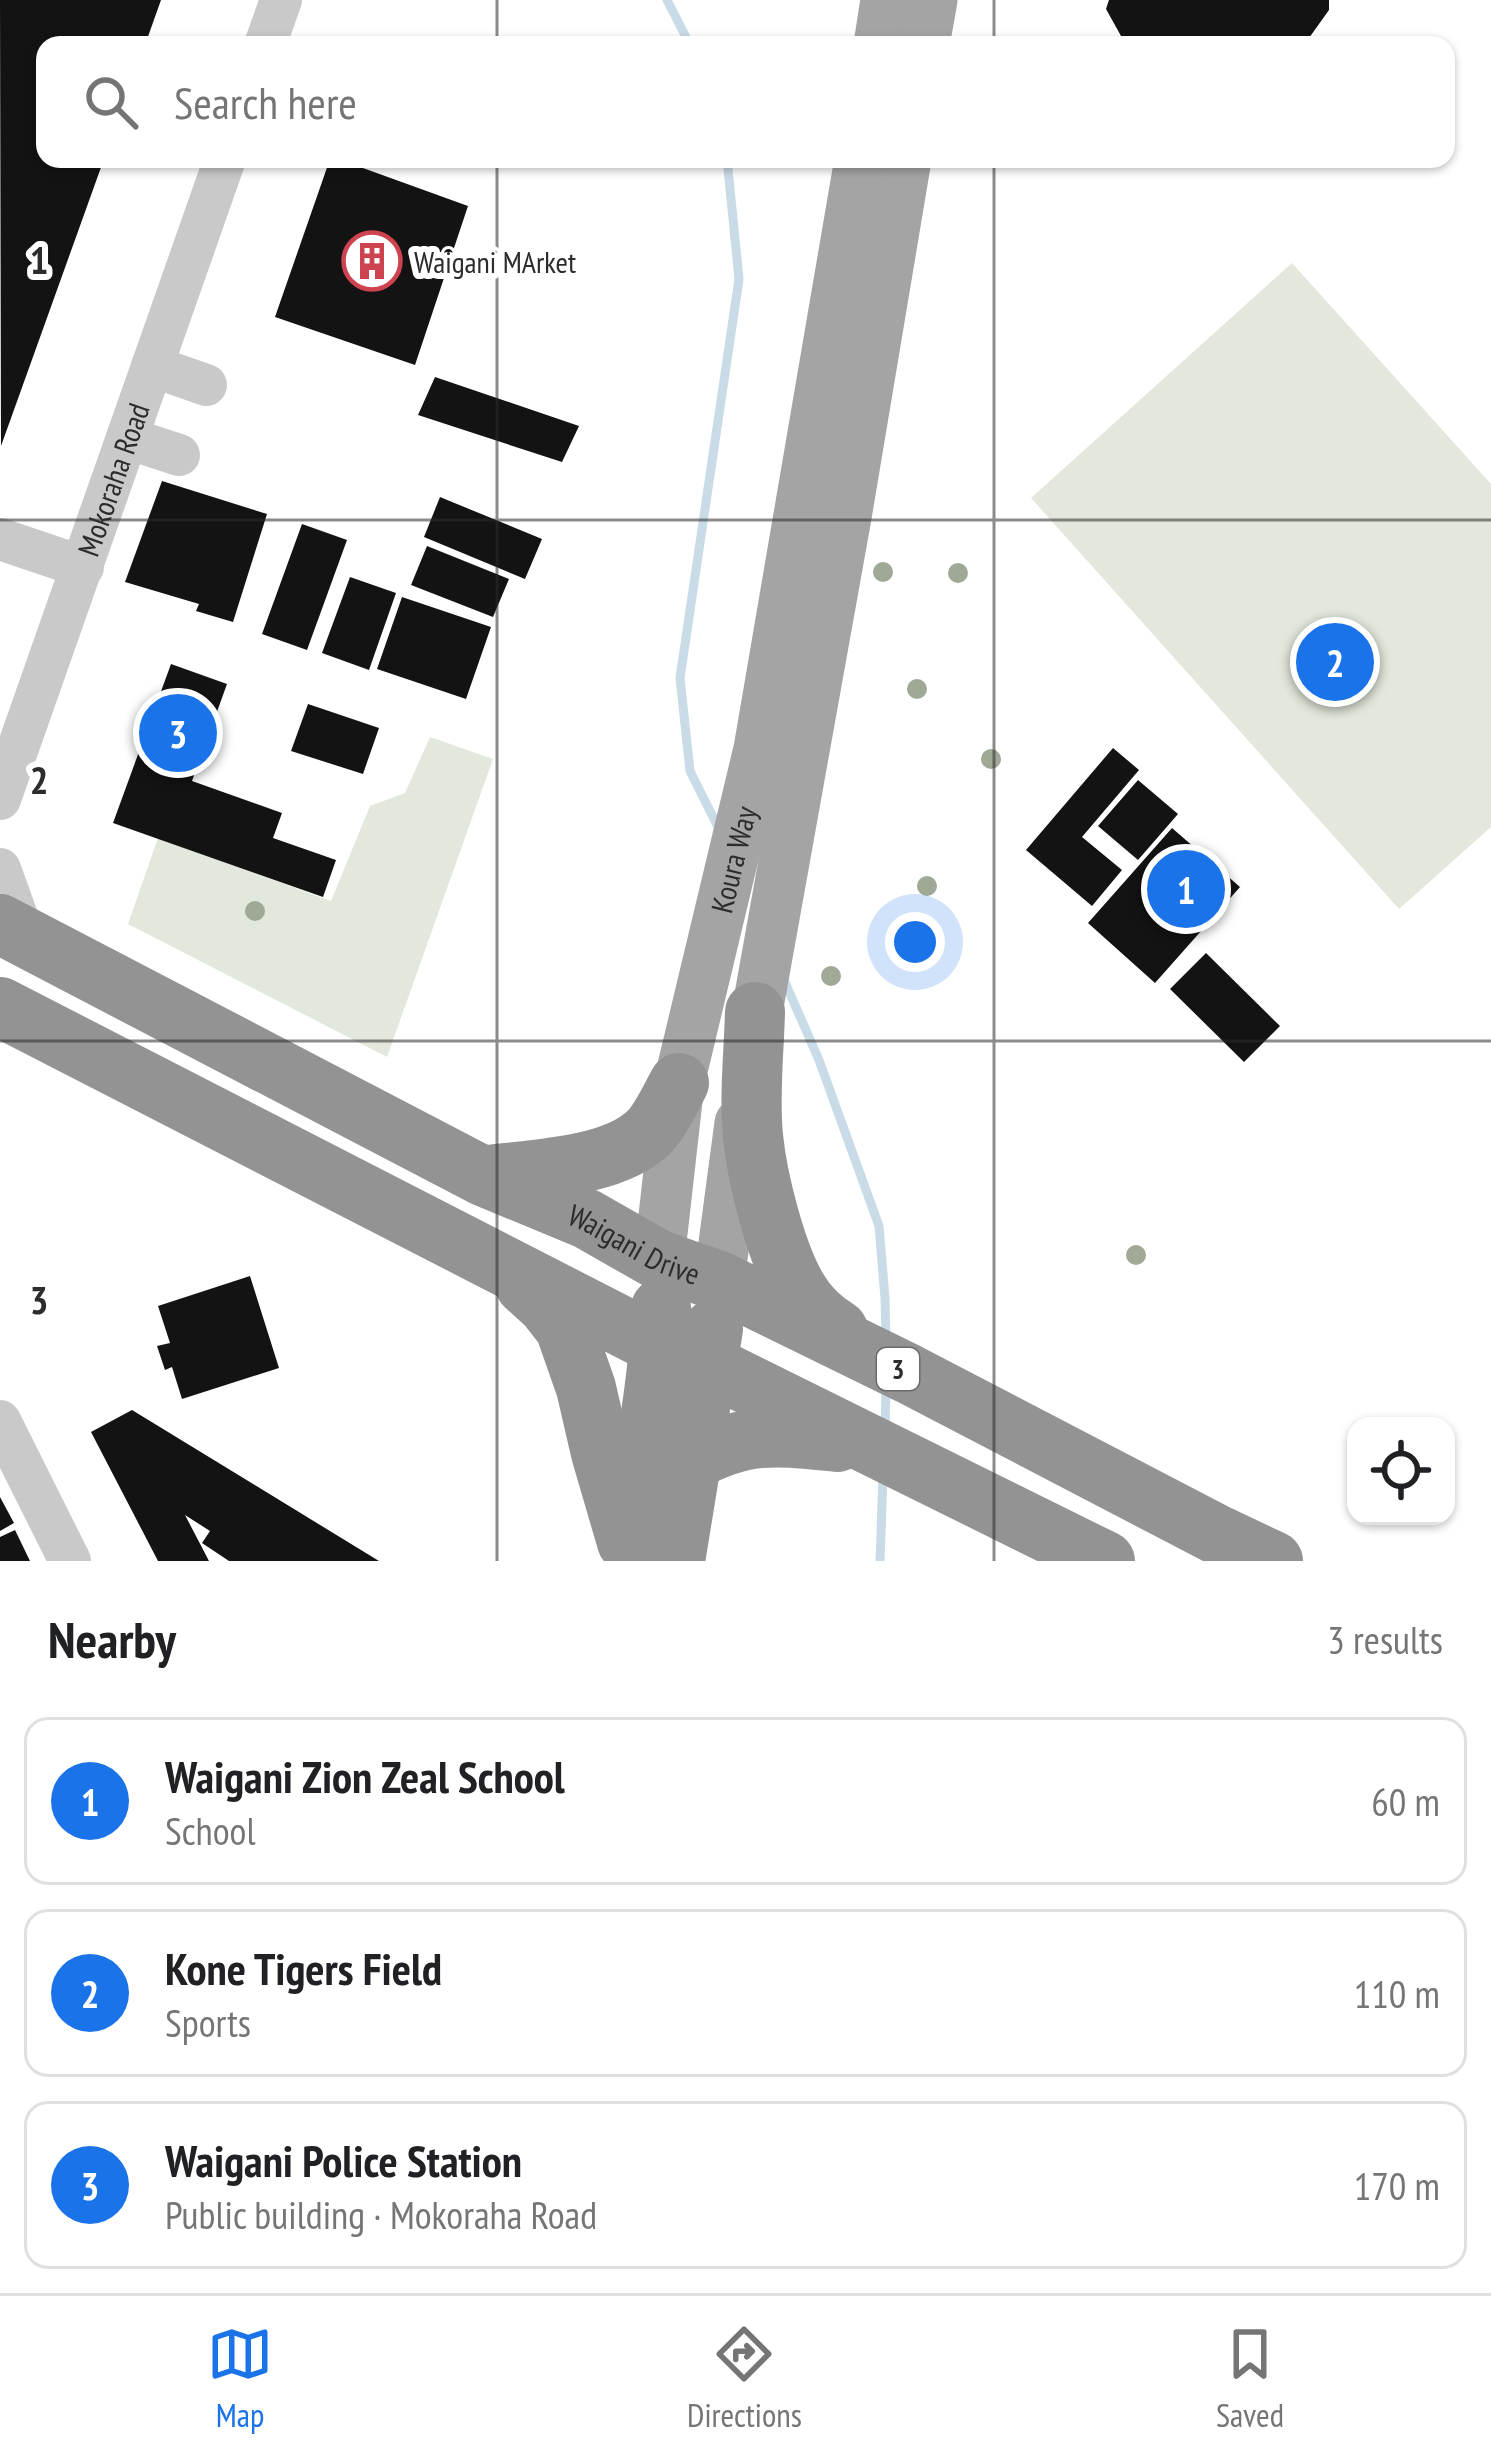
<!DOCTYPE html>
<html lang="en">
<head>
<meta charset="utf-8">
<style>
	body { margin:0; font-family:"PT Sans Narrow",sans-serif; background:#f6f6f6; color:#202124 }
	.controls { position:absolute; right:36px; bottom:36px; display:grid; overflow:hidden; border-radius:24px; box-shadow:0 3px 9px #0004 }
	.controls button { width:108px; height:108px; display:grid; place-items:center; padding:0; border:0; border-bottom:3px solid #e0e0e0; background:#fff; color:#202124; font:60px sans-serif }
	.you { position:absolute; left:915px; top:942px; width:42px; height:42px; margin:-30px; border:9px solid #fff; border-radius:50%; background:#1a73e8; box-shadow:0 0 0 18px #1a73e833 }
	.badge { display:grid; place-items:center; width:78px; height:78px; border-radius:50%; background:#1a73e8; color:#fff; font-size:39px; font-weight:700 }
	.pin { position:absolute; translate:-50% -50%; border:6px solid #fff; box-shadow:0 3px 12px #0006 }
	.list { margin:0; padding:0; list-style:none }
	h2 { display:flex; justify-content:space-between; align-items:center; height:156px; margin:0; padding:0 48px; font-size:51px }
	h2 small { font-size:39px; font-weight:400; color:#757577 }
	.list li { display:grid; grid-template-columns:78px 1fr auto; gap:36px; align-items:center; box-sizing:border-box; height:168px; margin:0 24px 24px; padding:0 24px; border:3px solid #e0e0e0; border-radius:24px }
	.list b { display:block; font-size:45px; white-space:nowrap }
	.list p { margin:0; font-size:39px; white-space:nowrap; color:#757577 }
	.list em { font-size:39px; font-style:normal; color:#757577 }
	.icon { flex:none; width:66px; height:66px; fill:none; stroke:currentColor; stroke-width:2; stroke-linecap:round; stroke-linejoin:round }
	.map { position:relative; flex:none; width:1491px; height:1561px; overflow:hidden }
	.search { position:absolute; background:#fff; box-shadow:0 3px 9px #0004; left:36px; right:36px; top:36px; height:132px; display:flex; align-items:center; gap:30px; box-sizing:border-box; padding:0 42px; border-radius:24px; color:#757577; font-size:45px }
	.sheet { height:732px; background:#fff }
	nav { display:flex; justify-content:space-around; align-items:center; box-sizing:border-box; height:168px; border-top:3px solid #e0e0e0; background:#fff; font-size:33px; color:#757577 }
	nav a { display:grid; justify-items:center; gap:6px }
	nav .on { color:#1a73e8 }
	.map>svg:first-child { display:block }
	.green { fill:#e2e8db }
	.lines { fill:none; stroke-linecap:round; stroke-linejoin:round }
	.stream { stroke:#c9dbe6; stroke-width:9 }
	.building { fill:#131313 }
	.minor { stroke:#c9c9c9; stroke-width:42 }
	.major { stroke:#a4a4a4; stroke-width:51 }
	.highway { stroke:#939393; stroke-width:60 }
	.tree { fill:#9fa995 }
	.grid { fill:none; stroke:#2c2c2c; stroke-width:3; stroke-opacity:0.55 }
	.labels { text-anchor:middle; dominant-baseline:central; stroke-width:12; stroke-linejoin:round; paint-order:stroke }
	.shield { fill:#fff; stroke:#6b6b6b; stroke-width:3 }
	.shield-label { font-size:27px; font-weight:bold; fill:#2c2c2c }
	.poi-label { font-size:30px; fill:#2c2c2c; stroke:#fff; text-anchor:start }
	.street-label { font-size:30px; fill:#2c2c2c; stroke:#fff }
	.grid-label { font-size:39px; text-anchor:middle; font-weight:bold; fill:#2c2c2c; stroke:#fff; stroke-width:12; stroke-linejoin:round; paint-order:stroke }
</style>
</head>
<body>
<div class="map">
<svg width="1491" height="1561" viewBox="0 0 1491 1561">
	<rect width="100%" height="100%" fill="#fff"/>
	<!-- green -->
	<path class="green" d="M1292 263 1491 484V827L1399 909 1031 498Z
		M430 737 493 759 387 1057 128 924 158 838 331 901 370 806 405 793Z"/>
	<g class="lines">
		<!-- stream -->
		<path class="stream" d="M667 0 690 45
			M717 825 690 771 680 678 739 279 727 159
			M784 980 819 1060 879 1226 885 1298 886 1338
			M885 1431 886 1388
			M880 1561 883 1476"/>
	</g>
	<!-- building -->
	<path class="building" d="M0 0H161L145 45H45V159H104L1 446Z
		M1109 0H1329V10L1304 45H1126L1106 9Z
		M330 159H338L468 206 415 365 275 317Z
		M435 377 579 426 562 462 418 415Z
		M162 481 267 514 233 622 196 611 199 604 125 582Z
		M440 497 542 539 525 579 424 537Z
		M302 524 347 540 307 650 262 634Z
		M427 546 509 579 493 617 411 585Z
		M350 577 396 593 369 670 322 653Z
		M402 597 491 627 466 699 377 669Z
		M171 664 227 684 192 781 282 813 273 838 336 860 323 897 113 823Z
		M308 704 379 728 363 774 291 751Z
		M1113 748 1139 770 1082 837 1122 870 1092 906 1026 850Z
		M1138 780 1178 814 1138 860 1098 826Z
		M1172 828 1240 887 1155 983 1088 923Z
		M1206 953 1280 1026 1244 1062 1170 989Z
		M250 1276 279 1368 182 1399 172 1367 165 1370 157 1346 170 1343 158 1306Z
		M132 1410 379 1561H229L202 1543 210 1531 185 1515 209 1561H158L91 1432Z
		M0 1497 14 1523 0 1531Z
		M15 1530 30 1561H0V1537Z"/>
	<g class="lines">
		<!-- minor -->
		<g class="minor">
			<path d="M265 45 281 0"/>
			<path d="M152 366 206 385"/>
			<path d="M127 438 179 455"/>
			<path d="M0 539 83 567"/>
			<path id="s1" d="M0 799 225 159"/>
			<path d="M0 869 24 936"/>
			<path d="M0 1421 70 1561"/>
		</g>
		<!-- major -->
		<g class="major">
			<path d="M879 45 886 0"/>
			<path d="M924 45 932 0"/>
			<path d="M750 1051 846 517 906 159"/>
			<path id="s2" d="M659 1260 679 1083 759 749 860 159"/>
			<path d="M719 1281 740 1123"/>
		</g>
		<!-- highway -->
		<g class="highway">
			<path id="s3" d="M0 924 483 1176 587 1219 659 1260 719 1281 909 1374 1220 1536 1273 1561"/>
			<path d="M0 1007 660 1346 709 1365 1105 1561"/>
			<path d="M755 1012C754 1052 749 1095 753 1136 757 1178 776 1254 798 1290 807 1306 822 1320 838 1330"/>
			<path d="M488 1175C536 1169 615 1167 650 1131 662 1118 670 1099 679 1083"/>
			<path d="M525 1285 547 1305 565 1328 586 1388 601 1453 627 1542"/>
			<path d="M693 1460C748 1431 777 1436 837 1442"/>
			<path d="M629 1533C644 1459 659 1384 661 1308"/>
			<path d="M675 1561 713 1329"/>
		</g>
	</g>
	<!-- trees -->
	<g class="tree">
		<circle cx="883" cy="572" r="10"/>
		<circle cx="958" cy="573" r="10"/>
		<circle cx="917" cy="689" r="10"/>
		<circle cx="991" cy="759" r="10"/>
		<circle cx="927" cy="886" r="10"/>
		<circle cx="255" cy="911" r="10"/>
		<circle cx="831" cy="976" r="10"/>
		<circle cx="1136" cy="1255" r="10"/>
	</g>
	<!-- grid -->
	<path class="grid" d="M497 0V45M994 0V45M497 159V1561M994 159V1561M0 520H1491M0 1041H1491"/>
	<!-- icons -->
	<defs>
		<symbol id="building-ring" viewBox="-11 -11 22 22"><circle r="9.5" fill="#fff" stroke="#ce4350" stroke-width="1.5"/><path d="M-4-6H4V6H1V3H-1V6H-4ZM-2.5-4.3h1.7v1.8h-1.7ZM.8-4.3h1.7v1.8H.8ZM-2.5-1h1.7V.8h-1.7ZM.8-1h1.7V.8H.8Z" fill="#ce4350"/></symbol>
	</defs>
	<g fill-rule="evenodd">
		<use href="#building-ring" x="339" y="228" width="66" height="66"/>
	</g>
	<g class="labels">
		<!-- shield labels -->
		<rect class="shield" x="877" y="1348" width="42" height="42" rx="9"/>
		<g class="shield-label">
			<text x="898" y="1369">3</text>
		</g>
		<!-- poi labels -->
		<g class="poi-label">
			<text x="414" y="261">Waigani MArket</text>
		</g>
		<!-- street labels -->
		<g class="street-label">
			<text stroke="none"><textPath href="#s1" startOffset="339">Mokoraha Road</textPath></text>
			<text stroke="none"><textPath href="#s2" startOffset="408">Koura Way</textPath></text>
			<text stroke="none"><textPath href="#s3" startOffset="711">Waigani Drive</textPath></text>
		</g>
	</g>
	<g class="grid-label">
		<text x="39" y="274">1</text>
		<text x="39" y="794">2</text>
		<text x="39" y="1314">3</text>
	</g>
</svg>
<div class="controls">
<button><svg class="icon" aria-label="locate" viewBox="0 0 24 24"><circle cx="12" cy="12" r="6"/><path d="M12 2v4M12 18v4M2 12h4M18 12h4"/></svg></button>
</div>
<div class="you"></div>
<div class="pin badge" style="left:1186px;top:889px">1</div>
<div class="pin badge" style="left:1335px;top:662px">2</div>
<div class="pin badge" style="left:178px;top:733px">3</div>
<div class="search"><svg class="icon" aria-label="search" viewBox="0 0 24 24"><circle cx="10" cy="10" r="6"/><path d="M15 15l6 6"/></svg>Search here</div>
</div>
<section class="sheet">
<h2>Nearby<small>3 results</small></h2>
<ul class="list">
<li><span class="badge">1</span><div><b>Waigani Zion Zeal School</b><p>School</p></div><em>60 m</em></li>
<li><span class="badge">2</span><div><b>Kone Tigers Field</b><p>Sports</p></div><em>110 m</em></li>
<li><span class="badge">3</span><div><b>Waigani Police Station</b><p>Public building · Mokoraha Road</p></div><em>170 m</em></li>
</ul>
</section>
<nav>
<a class="on"><svg class="icon" aria-label="map" viewBox="0 0 24 24"><path d="M3 6l6-2 6 2 6-2v14l-6 2-6-2-6 2zM9 4v14M15 6v14"/></svg>Map</a>
<a><svg class="icon" aria-label="directions" viewBox="0 0 24 24"><path d="M12 3l9 9-9 9-9-9zM9 14v-3h6M13 9l2 2-2 2"/></svg>Directions</a>
<a><svg class="icon" aria-label="saved" viewBox="0 0 24 24"><path d="M7 4h10v16l-5-4-5 4z"/></svg>Saved</a>
</nav>
</body>
</html>
